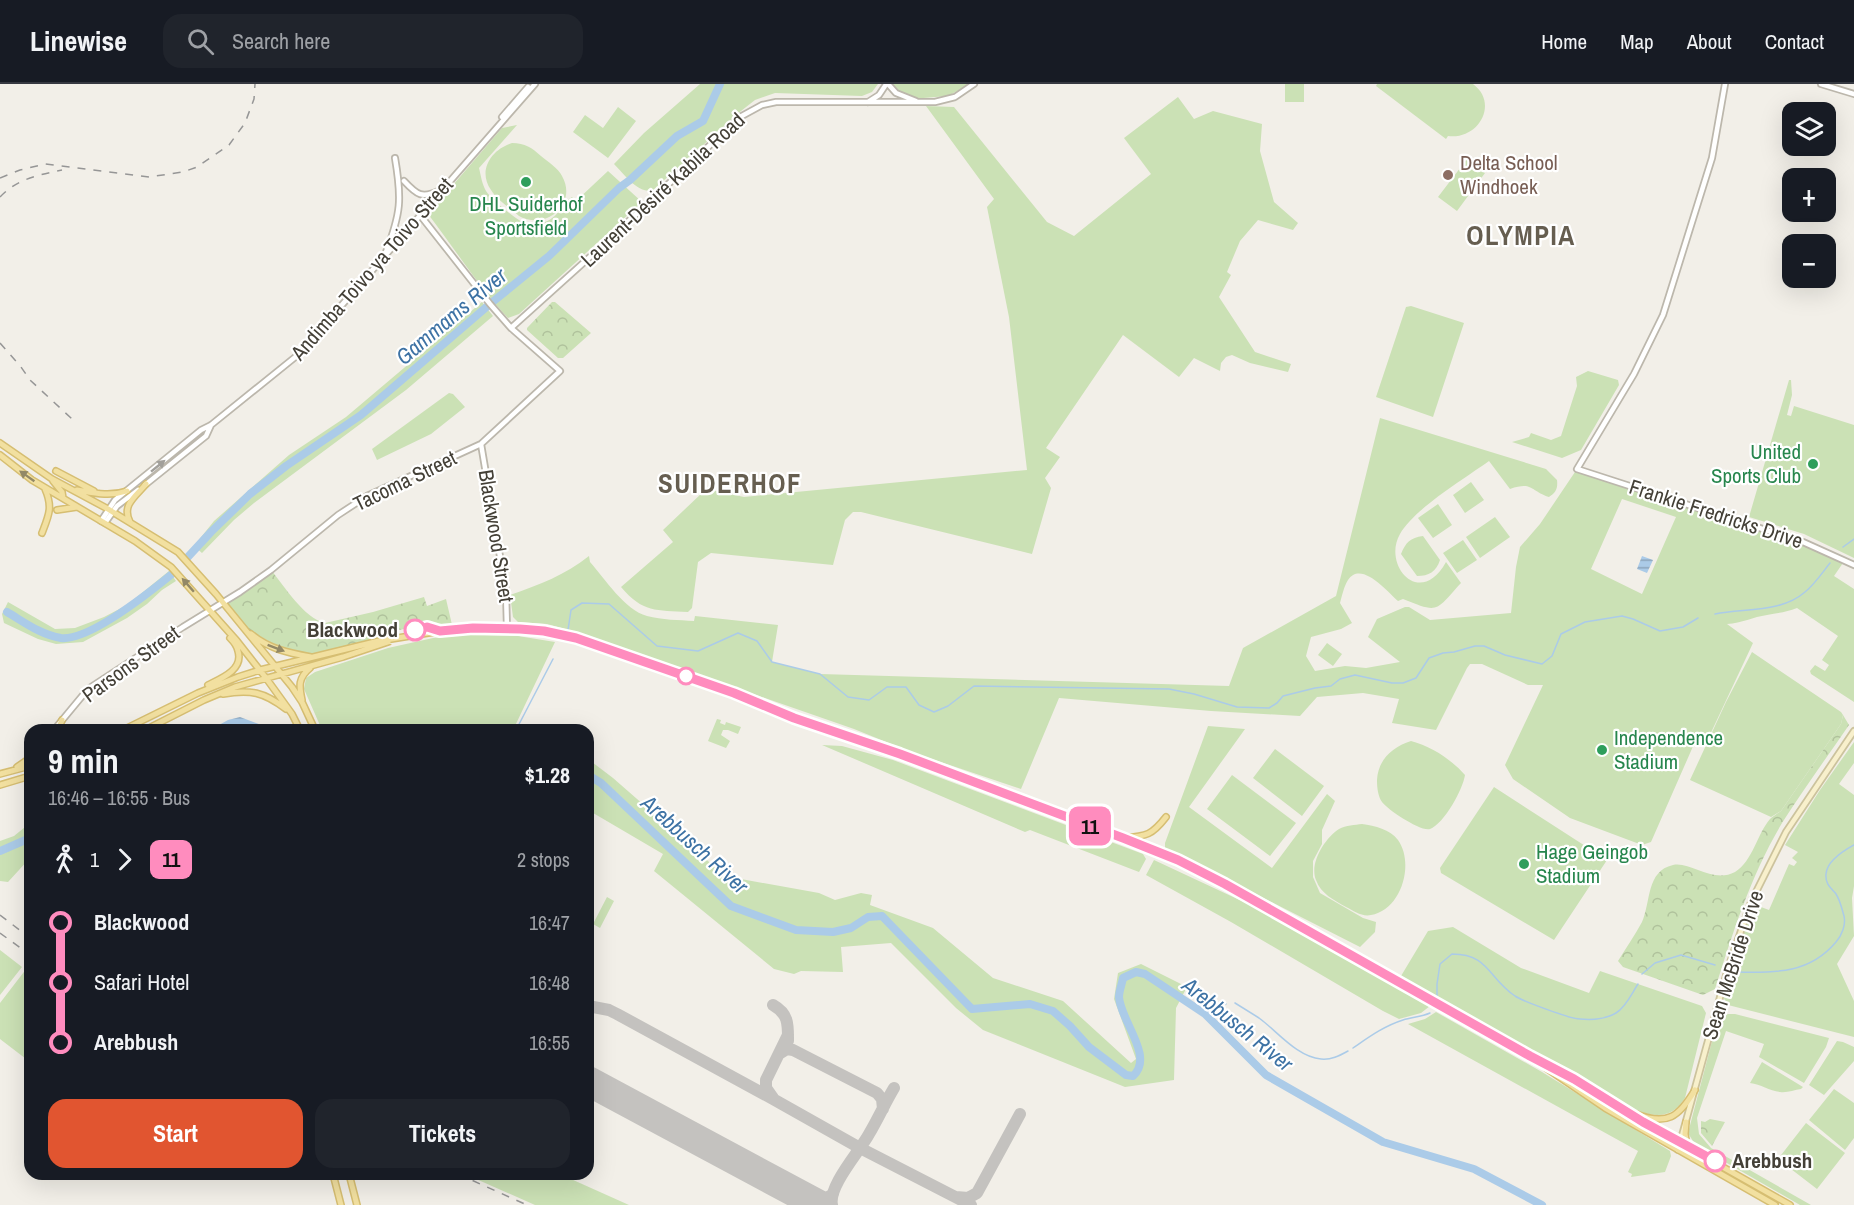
<!DOCTYPE html>
<meta charset="utf-8">
<style>
:root{--surface:#171b24;--page:#20242c;--text:#f1f3f6;--muted:#9ea1a6;--line:#363941;--accent:#e15530}
body{margin:0;font-family:"Archivo Narrow",sans-serif;background:var(--page);color:var(--text);height:100vh;display:flex;flex-direction:column;font-size:22px;white-space:nowrap}
*{box-sizing:border-box;margin:0}
p{font-size:20px;color:var(--muted)}
.icon{flex:none;width:33px;height:33px;fill:none;stroke:currentColor;stroke-width:2;stroke-linecap:round;stroke-linejoin:round}
.map{position:relative;flex:1;overflow:hidden}
.panel{position:absolute;left:24px;top:640px;width:570px;height:456px;display:flex;flex-direction:column;background:var(--surface);border-radius:18px;box-shadow:0 6px 24px #0002}
.panel>*{flex:none}
.badge{padding:0 12px;border-radius:9px;font-size:21px;line-height:39px}
.controls{position:absolute;left:1782px;top:18px;display:grid;gap:12px}
.controls a{display:grid;place-items:center;width:54px;height:54px;border-radius:12px;background:var(--surface);box-shadow:0 6px 24px #0002;font-size:30px}
.map>.badge{position:absolute;translate:-50% -50%;box-shadow:0 0 0 3px #fff}
.legs{display:flex;align-items:center;gap:9px;height:66px;padding:0 24px;font-size:20px}
.legs p{margin-inline-start:auto}
.overview{display:flex;align-items:center;justify-content:space-between;height:102px;padding:0 24px}
h1{font-size:33px;font-weight:800;line-height:45px}
.button{display:flex;gap:12px;margin-top:auto;padding:12px 24px}
.button a{flex:1;height:69px;border-radius:18px;background:var(--accent);color:#fff;font-size:24px;font-weight:800;line-height:69px;text-align:center}
.button a+a{background:var(--page);color:var(--text)}
ul{padding:0 24px;list-style:none}
li{display:flex;align-items:center;gap:21px;height:60px;font-size:22px}
li i{display:grid;place-items:center;width:9px;height:100%;margin:0 8px;background:currentColor}
li i::after{content:'';width:15px;height:15px;margin:-8px;border:4px solid;border-radius:50%;background:var(--surface)}
li p{margin-inline-start:auto}
li:first-child i{background:linear-gradient(#0000 50%,currentColor 0)}
li:last-child i{background:linear-gradient(currentColor 50%,#0000 0)}
header{display:flex;align-items:center;gap:36px;box-sizing:border-box;height:84px;padding:0 30px;background:var(--surface);border-bottom:2px solid var(--line)}
header strong{font-size:28px}
nav{display:flex;gap:33px;margin-inline-start:auto;font-size:21px}
.search{width:420px;height:54px;background:var(--page);display:flex;align-items:center;gap:15px;box-sizing:border-box;padding:0 21px;border-radius:18px;color:var(--muted);font-size:22px}
.map>svg:first-child{display:block}
.green{fill:#cbe1b5;fill-rule:evenodd}
.forest{fill:url(#forest-crowns)}
.water{fill:url(#water-rules)}
.lines{fill:none;stroke-linecap:round;stroke-linejoin:round}
.stream{stroke:#abcbe8;stroke-width:1.5}
.river{stroke:#abcbe8;stroke-width:8}
.taxiway{stroke:#c4c2bf;stroke-width:12}
.runway{stroke:#c4c2bf;stroke-width:30}
.tertiary-casing{stroke:#bcb7ac;stroke-width:8}
.secondary-casing{stroke:#ccc39d;stroke-width:8}
.primary-casing{stroke:#d6be72;stroke-width:8}
.tertiary{stroke:#fff;stroke-width:4.5}
.secondary{stroke:#f8f0cc;stroke-width:4.5}
.primary{stroke:#f2e0a0;stroke-width:5}
.rail{stroke:#969696;stroke-width:1.5;stroke-dasharray:8 8;stroke-linecap:butt}
.oneway{fill:#a2a09b}
.oneway2{fill:#928866}
.line-1-casing{stroke:#fff;stroke-width:14}
.line-1{stroke:#ff8cbe;stroke-width:9}
.education-dot{fill:#8d6e63;stroke:#fff;stroke-width:2}
.leisure-dot{fill:#2e9e5b;stroke:#fff;stroke-width:2}
.stop-1-dot{fill:#fff;stroke:#ff8cbe;stroke-width:3}
.labels{text-anchor:middle;stroke-width:4.5;stroke-linejoin:round;paint-order:stroke}
.education-label{font-size:21px;fill:#785e54;stroke:#fff;text-anchor:start}
.street-label{font-size:21px;fill:#444037;stroke:#fff}
.leisure-label{font-size:21px;fill:#27864d;stroke:#fff;text-anchor:start}
.stop-label{font-size:21px;font-weight:bold;fill:#444037;stroke:#fff;text-anchor:end}
.water-label{font-size:22px;font-style:italic;fill:#3d72a4;stroke:#fff}
.district-label{font-size:27px;font-weight:bold;letter-spacing:1.5px;fill:#665e50;stroke:#fff}
</style>
<header>
<strong>Linewise</strong>
<div class="search"><svg class="icon" aria-label="search" viewBox="0 0 24 24"><circle cx="10" cy="10" r="6"/><path d="M15 15l6 6"/></svg>Search here</div>
<nav><a>Home</a><a>Map</a><a>About</a><a>Contact</a></nav>
</header>
<div class="map">
<svg width="1854" height="1121" viewBox="0 0 1854 1121">
<defs>
<pattern id="forest-crowns" width="20" height="18" patternUnits="userSpaceOnUse" patternTransform="scale(1.5)"><rect width="20" height="18" fill="#cbe1b5"/><path d="M2 6a3 3 0 1 1 6 0M12 15a3 3 0 1 1 6 0" fill="none" stroke="#b0c29c"/></pattern>
<pattern id="water-rules" width="6" height="5" patternUnits="userSpaceOnUse" patternTransform="scale(1.5)"><rect width="6" height="5" fill="#abcbe8"/><path d="M0 2.5h6" fill="none" stroke="#8da6bd"/></pattern>
</defs>
<rect width="100%" height="100%" fill="#f2efe8"/>
<!-- green -->
<path class="green" d="M700,0h178l-6,8 -10,4 -87,-3 -20,7 -14,11 -89,80c-16,1 -28,-17 -38,-27l30,-31z
M888,0h82l-22,12 -37,3 -7,-2z
M1285,0h19v18h-19z
M1377,0h96c26,19 6,56 -25,52l-2,3 -70,-53z
M1178,13l16,22 19,-8 49,13 -2,27 14,51 24,21 -5,7 -35,-10 -18,21 -13,31 4,3 -12,22 36,55 36,12 -3,8 -38,-9 -18,-8 -6,2 -5,6 -1,8 -26,-13 -15,19 -56,-42 -77,113 14,9 -15,21 6,10 -19,66 -171,-42h-8l-8,8 -12,45 -122,-12 -13,9 -6,46 -4,4c-32,-2 -45,1 -67,-25l52,-45 -10,-12 40,-38 8,-2 33,7 283,-27 -18,-153 -22,-110 7,-8 -68,-93 28,1 93,115 27,14 77,-62 -27,-36z
M618,23l18,14 -28,37 -35,-26 12,-17 18,13z
M517,41l-38,43c2,8 3,16 7,23 6,9 26,25 36,31 7,3 16,3 23,0 14,-5 17,-19 27,-25l4,4 32,-30 34,31 -123,112 -11,4c-30,-32 -53,-69 -80,-104l74,-86z
M512,59c13,0 20,5 29,13 7,6 17,12 21,20 16,28 -16,55 -43,40 -9,-8 -22,-16 -28,-26 -14,-20 1,-41 21,-47z
M1467,75l18,14 -28,38 -19,-14z
M482,218l11,14 -87,74 -152,113 -20,17 -32,33 -8,-7 20,-25 75,-66 57,-38z
M1411,222l53,17 -31,94 -57,-20 30,-90z
M1588,287l30,9 1,5 -38,65 -19,8 -50,-16 17,-5 2,-4 20,7 10,-4 16,-50 -1,-9z
M1789,296h2l1,15 -5,20 4,1 3,-10 60,19v133l-50,-24 -55,-17z
M449,309l4,1 12,13 -34,27 -54,26 -5,-11z
M1380,334l166,51 11,11c1,8 -1,13 -8,17 -19,-6 -16,-16 -39,-8l-21,-28c-25,18 -75,48 -89,73 -18,31 20,75 46,28l15,21c-26,28 -21,31 -58,16l-5,2c-11,-10 -37,-41 -50,-21 -4,6 -6,16 -8,23l12,20 -11,6 -30,8 -5,19 9,15 30,-5 21,2 34,-6 -32,-25 9,-18 28,-12h4l21,13 81,-7 5,-46 4,-20 20,-23 37,-55 226,73 42,18 -11,16 20,13v113l-43,-28 -1,-3 5,-6 10,6 4,-6 -7,-5 16,-24 -41,-28c-10,4 -19,5 -30,7 -14,2 -25,8 -40,9l26,19 -45,96 -10,-4 -47,107 -9,3 -72,-27 -57,-39 -8,-14 38,-80h-15l-46,-21h-12l-3,4 -31,62 -44,-7 7,-24 -36,-6 -46,4 -17,19 -89,-5 -152,-13 -38,91 -110,-37 -57,-23 -285,-99 -22,-6 -29,-2 -5,-5 -3,-22c29,-10 55,-20 79,-39l1,6c15,17 35,48 57,54 15,4 32,4 47,5l1,-5 83,9 -6,37 48,12 409,12 14,-38 93,-52zM1622,415l54,18 -34,77 -51,-25z
M1471,398l13,18 -19,13 -12,-18z
M1438,420l14,21 -19,13 -15,-20z
M1495,433l15,20 -30,21 -14,-21z
M1423,452l17,24c-4,12 -11,16 -23,16l-16,-22c5,-12 9,-16 22,-18z
M1463,456l14,20 -20,13 -14,-20z
M169,487l7,10 -14,9 -15,14 -20,14 -44,24 -27,2 -18,-5 -34,-16 -2,-9 6,-12 47,27 20,-1 29,-11 23,-12z
M466,551l52,1 37,6 -41,86 -3,2h-189l-18,-41 2,-11 9,-6 73,-24 45,-10z
M1327,559l15,11 -9,12 -15,-11z
M1752,568l89,60 2,3 -2,9 -60,87 -10,6 -81,-37 36,-78z
M717,635l4,1 -1,3 5,2 1,-3 15,5 -3,7 -10,-4h-5l-2,5 9,6 -4,7 -18,-7z
M1208,642l37,3 -56,78 83,61 55,-74 8,7 -13,29v14l-9,17v16l7,16 43,25 13,4 -1,10 -15,15 -195,-99v-5z
M1411,657c20,5 41,19 54,34 -2,14 -21,49 -35,54 -9,3 -42,-19 -48,-27 -4,-6 -5,-14 -5,-22 1,-20 15,-33 34,-39z
M1854,658v21l-15,21 15,11v91l-2,12 2,38 -17,28 17,37v36l-126,-32 -5,-8 30,-93 16,6 20,-46 5,2 3,-4 -5,-4 6,-6 -13,-7 35,-55z
M822,661l20,1 51,14 250,94 3,5 -7,13 -109,-42 -5,2z
M1275,665l49,37 -22,30 -49,-38z
M588,675l25,19 103,90 25,11 78,14 16,7 26,-7 11,2 -2,10 63,23 60,50 70,23 68,62 5,-4 -22,-60 4,-26 23,-9 46,23 -11,21 -2,72 -49,7 -142,-57 -27,-22 -65,-65 -50,4 2,25 -42,-1 -7,3 -20,-5 -120,-98 9,-17 -75,-44z
M1232,691l64,48 -26,33 -63,-47z
M1494,703l113,73 -53,80 -113,-67 -1,-5z
M30,739v35l-22,24 -8,-1v-40l14,-5z
M1362,740c13,2 28,5 36,16 17,24 3,70 -27,75 -9,2 -17,-4 -25,-8 -12,-7 -25,-13 -30,-27 -7,-17 9,-42 23,-51 7,-4 16,-4 23,-5z
M1154,776l92,43 184,103 -9,7 -22,6 -16,-8 -152,-89 -85,-47z
M607,813l7,4 -14,27 -7,-4z
M1453,843l68,41 68,25 11,-22 102,35 4,7 -21,85c-17,27 -40,16 -65,6l-222,-123 30,-50z
M0,866l22,17 -22,28z
M30,880v98l-30,-23v-36z
M1436,928l106,60 128,79 1,5 -6,16 -34,5 1,-3 -4,-2 10,-21 -230,-127 17,-5z
M1728,930h7l94,24 -3,9 -22,36 -45,-26 5,-13 -38,-13 -29,87 2,16 12,14 100,57h-11l-94,-54 -10,-5 -8,-13 28,-107 4,-8z
M1837,957l6,1 11,5v14l-30,34 -15,-10z
M1762,978l41,25 -2,2c-7,1 -14,4 -21,3 -11,-1 -19,-8 -30,-9z
M1834,1005l20,14v35l-9,12 -36,-30z
M1806,1039l39,30 -28,36 -39,-30z
M467,1091h95l67,30h-94z"/>
<!-- forest -->
<path class="forest" d="M552,218h3l36,31 -28,25h-5l-31,-28v-2z
M271,486c14,17 33,48 54,53l48,-11 51,-15 3,9 19,-7 7,30 -13,2 -10,-7 -31,6 -20,11 -65,17 -33,-10 -38,-21 -20,-25z
M1843,631l6,10c-22,32 -46,65 -67,98 -31,52 -49,109 -67,166l-12,6 -80,-28 -5,-6c8,-13 17,-26 24,-39 9,-20 4,-51 31,-57 17,-4 40,19 62,7 18,-11 22,-38 35,-53 3,-3 8,-6 11,-8l60,-87z
M1710,1035l15,3 -13,24 -11,-13v-12l4,1z"/>
<!-- water -->
<path class="water" d="M1642,472l11,4 -6,13 -10,-4z
M240,633l35,13h1h-66l18,-10z"/>
<g class="lines">
<!-- stream -->
<path class="stream" d="M1843,463l11,-8
M1715,530c30,-6 66,-1 90,-22 10,-8 17,-19 25,-29
M568,546l3,-20 11,-7 27,1 48,42 41,5 40,-18 19,8 15,21 48,12 28,23 21,3 18,-13h19l13,18 15,7 14,-6 26,-20 195,3 25,5 43,13 32,1 8,-5 6,-7 32,-8 16,-2 9,-7 15,-4 37,8h11l13,-5 13,-20 14,-5 11,-1 21,-6h9l21,9 37,9 10,-8 9,-22 24,-12 37,-6 11,3 27,12 23,-4 15,-9
M516,646l37,-71
M1738,888c39,1 72,1 98,-30 6,-7 10,-17 8,-26 -2,-7 -4,-16 -8,-22 -5,-6 -11,-10 -10,-20 1,-13 17,-23 28,-29
M1642,890l13,-11 26,-8 34,10
M1437,917v-17l3,-20 12,-10c37,0 36,24 63,42 8,5 55,23 65,23 11,1 26,0 36,-6 10,-6 16,-20 22,-29
M1235,919c8,5 16,10 24,15 18,13 38,39 62,41 10,1 18,-3 27,-8
M1205,930l13,-9 8,-1
M1353,964c16,-11 31,-22 50,-28 9,-3 18,-3 27,-7"/>
<!-- river -->
<path class="river" d="M186,475l25,-27 39,-38 36,-28 75,-51 129,-111 59,-48 70,-68 11,-8 47,-44 26,-15 17,-37
M7,528c17,10 34,23 54,26 28,3 89,-46 111,-64
M588,691l13,8 130,123 65,24 37,2 18,-4 17,-11 14,-1 90,93 58,-5 23,7 17,15 19,21 37,28 7,1c22,-19 -13,-56 -14,-79 0,-6 3,-13 4,-19l13,-6 9,2 60,40 61,61 117,67 91,27 68,36
M0,767l30,-13"/>
<!-- taxiway -->
<path class="taxiway" d="M773,921c16,9 15,20 15,36
M588,922l21,4 8,4 156,85 87,49 111,57
M779,970l8,-5 6,1 84,43 5,6 1,10
M773,1014l-7,-10v-8l22,-45
M956,1113l12,1 9,-5 43,-79
M811,1116l11,1 11,-7
M832,1121c-4,-19 28,-54 37,-71 9,-15 16,-31 25,-46"/>
<!-- runway -->
<path class="runway" d="M588,997l231,124"/>
<defs>
<path id="tertiary" d="M888,0l8,9 20,8
M1725,0l-13,74 -49,157 -29,59 -57,95 226,73 51,23
M1821,0l33,10
M868,18l11,-7 6,-9
M502,33l26,-30
M404,97c13,14 18,18 36,9
M386,168c15,-39 16,-53 9,-94
M511,244l90,-81 139,-130 22,-12 14,-3h159l20,-5 19,-13
M481,360l25,148 1,37
M145,401l61,-49 5,-11
M101,437l14,-21 86,-70 10,-5 88,-71 236,-270
M105,439l12,-17 21,-16
M54,646l34,-41 95,-62 57,-35 31,-22 67,-55 29,-19 114,-52 79,-73 -49,-43 -21,-24 -70,-89"/>
<path id="secondary" d="M1678,1066l50,-182 23,-66 35,-70 68,-101"/>
<path id="primary" d="M0,359l52,36 56,30 70,43 38,42 76,93 10,15 13,28
M0,371l32,25 103,61 36,26 66,74 29,37 26,36 8,16
M56,387l38,20
M53,397l9,11 1,6
M77,406c17,3 32,7 50,1
M57,426l20,-3
M130,438c-9,-17 6,-26 16,-38
M42,449c7,-18 11,-26 3,-44
M251,550c18,15 38,19 60,23
M208,601c12,-6 36,-15 30,-34 -1,-5 -5,-10 -8,-13
M223,610c27,-5 41,-2 63,15
M302,616c-3,-14 -4,-22 8,-32
M58,646l4,-10
M123,646l75,-37 40,-16 22,-7 119,-29 74,-12 38,-1 53,3 32,7 35,11 123,44 60,25 106,36 223,84 55,22 47,24 305,172 44,23 69,43 147,83
M145,646l59,-30 31,-13 108,-30 45,-15
M17,683l13,-9
M0,690l30,-8
M0,701l30,-9
M1124,754c23,-2 28,-3 42,-21
M1546,984l59,40 170,97
M1636,1030c31,12 43,3 59,-24
M1686,1038l-1,12 2,12
M333,1090l8,31
M349,1090l8,31"/>
</defs>
<!-- tertiary casing -->
<use href="#tertiary" class="tertiary-casing"/>
<!-- secondary casing -->
<use href="#secondary" class="secondary-casing"/>
<!-- primary casing -->
<use href="#primary" class="primary-casing"/>
<!-- tertiary -->
<use href="#tertiary" class="tertiary"/>
<!-- secondary -->
<use href="#secondary" class="secondary"/>
<!-- primary -->
<use href="#primary" class="primary"/>
<!-- rail -->
<path class="rail" d="M0,94l20,-8 25,-6 104,13 34,-5 14,-5 32,-22 16,-22 9,-24 1,-15
M0,113c17,-18 38,-22 62,-27
M0,259l21,24 9,13 42,39
M0,831l30,23
M0,849l30,22
M458,1090l69,31"/>
</g>
<!-- one-way arrows -->
<defs><path id="oneway-solid" d="M-6-.8H1V-3.2L6.5 0L1 3.2V.8H-6Z" transform="scale(1.5)"/></defs>
<use class="oneway" href="#oneway-solid" transform="translate(158 382) rotate(-39)"/>
<g class="oneway2">
<use href="#oneway-solid" transform="translate(27 392) rotate(-145)"/>
<use href="#oneway-solid" transform="translate(188 501) rotate(-131)"/>
<use href="#oneway-solid" transform="translate(276 564) rotate(21)"/>
</g>
<g class="lines">
<defs>
<path id="line-1" d="M415,546l12,-3 13,4 33,-3 47,1 24,2 32,7 158,55 60,25 106,36 223,84 55,22 47,24 305,172 44,23 69,43 72,39"/>
</defs>
<!-- line-1 casing -->
<use href="#line-1" class="line-1-casing"/>
<!-- line-1 -->
<use href="#line-1" class="line-1"/>
</g>
<!-- markers -->
<circle class="education-dot" cx="1448" cy="91" r="6"/>
<g class="leisure-dot">
<circle cx="526" cy="98" r="6"/>
<circle cx="1813" cy="380" r="6"/>
<circle cx="1602" cy="666" r="6"/>
<circle cx="1524" cy="780" r="6"/>
</g>
<g class="stop-1-dot">
<circle cx="415" cy="546" r="10"/>
<circle cx="686" cy="592" r="8"/>
<circle cx="1715" cy="1077" r="10"/>
</g>
<g class="labels">
<!-- education labels -->
<g class="education-label">
<text x="1460" y="86">Delta School<tspan x="1460" dy="24">Windhoek</tspan></text>
</g>
<!-- street labels -->
<g class="street-label">
<text transform="translate(663 106) rotate(-43)" y="7">Laurent-Désiré Kabila Road</text>
<text transform="translate(372 185) rotate(-49)" y="7">Andimba Toivo ya Toivo Street</text>
<text transform="translate(405 397) rotate(-26)" y="7">Tacoma Street</text>
<text transform="translate(1716 430) rotate(18)" y="7">Frankie Fredricks Drive</text>
<text transform="translate(496 452) rotate(81)" y="7">Blackwood Street</text>
<text transform="translate(131 580) rotate(-36)" y="7">Parsons Street</text>
<text transform="translate(1733 881) rotate(-72)" y="7">Sean McBride Drive</text>
</g>
<!-- leisure labels -->
<g class="leisure-label">
<text x="526" y="127" text-anchor="middle">DHL Suiderhof<tspan x="526" dy="24">Sportsfield</tspan></text>
<text x="1801" y="375" text-anchor="end">United<tspan x="1801" dy="24">Sports Club</tspan></text>
<text x="1614" y="661">Independence<tspan x="1614" dy="24">Stadium</tspan></text>
<text x="1536" y="775">Hage Geingob<tspan x="1536" dy="24">Stadium</tspan></text>
</g>
<!-- stop labels -->
<g class="stop-label">
<text x="398" y="553">Blackwood</text>
<text x="1732" y="1084" text-anchor="start">Arebbush</text>
</g>
<!-- water labels -->
<g class="water-label">
<text transform="translate(451 232) rotate(-40)" y="8">Gammams River</text>
<text transform="translate(695 760) rotate(42)" y="8">Arebbusch River</text>
<text transform="translate(1238 940) rotate(39)" y="8">Arebbusch River</text>
</g>
<!-- district labels -->
<g class="district-label">
<text x="1521" y="161">OLYMPIA</text>
<text x="730" y="409">SUIDERHOF</text>
</g>
</g>
</svg>
<div class="controls">
<a><svg class="icon" aria-label="layers" viewBox="0 0 24 24"><path d="M12 4l9 5-9 5-9-5zM3 14l9 5 9-5"/></svg></a>
<a>+</a>
<a>−</a>
</div>
<b class="badge" style="left:1090px;top:742px;background:#ff8cbe;color:#111">11</b>
<section class="panel">
<div class="overview"><div><h1>9 min</h1><p>16:46 – 16:55 · Bus</p></div><b>$1.28</b></div>
<div class="legs"><svg class="icon" aria-label="walk" viewBox="0 0 24 24"><circle cx="13" cy="4" r="2"/><path d="M13 8l-2 6 4 7M11 14l-3 7M7 12l3-4h3l4 4"/></svg>1<svg class="icon" aria-label="forward" viewBox="0 0 24 24"><path d="M9 5l7 7-7 7"/></svg><b class="badge" style="background:#ff8cbe;color:#111">11</b><p>2 stops</p></div>
<ul>
<li><i style="color:#ff8cbe"></i><b>Blackwood</b><p>16:47</p></li>
<li><i style="color:#ff8cbe"></i><span>Safari Hotel</span><p>16:48</p></li>
<li><i style="color:#ff8cbe"></i><b>Arebbush</b><p>16:55</p></li>
</ul>
<div class="button"><a>Start</a><a>Tickets</a></div>
</section>
</div>
